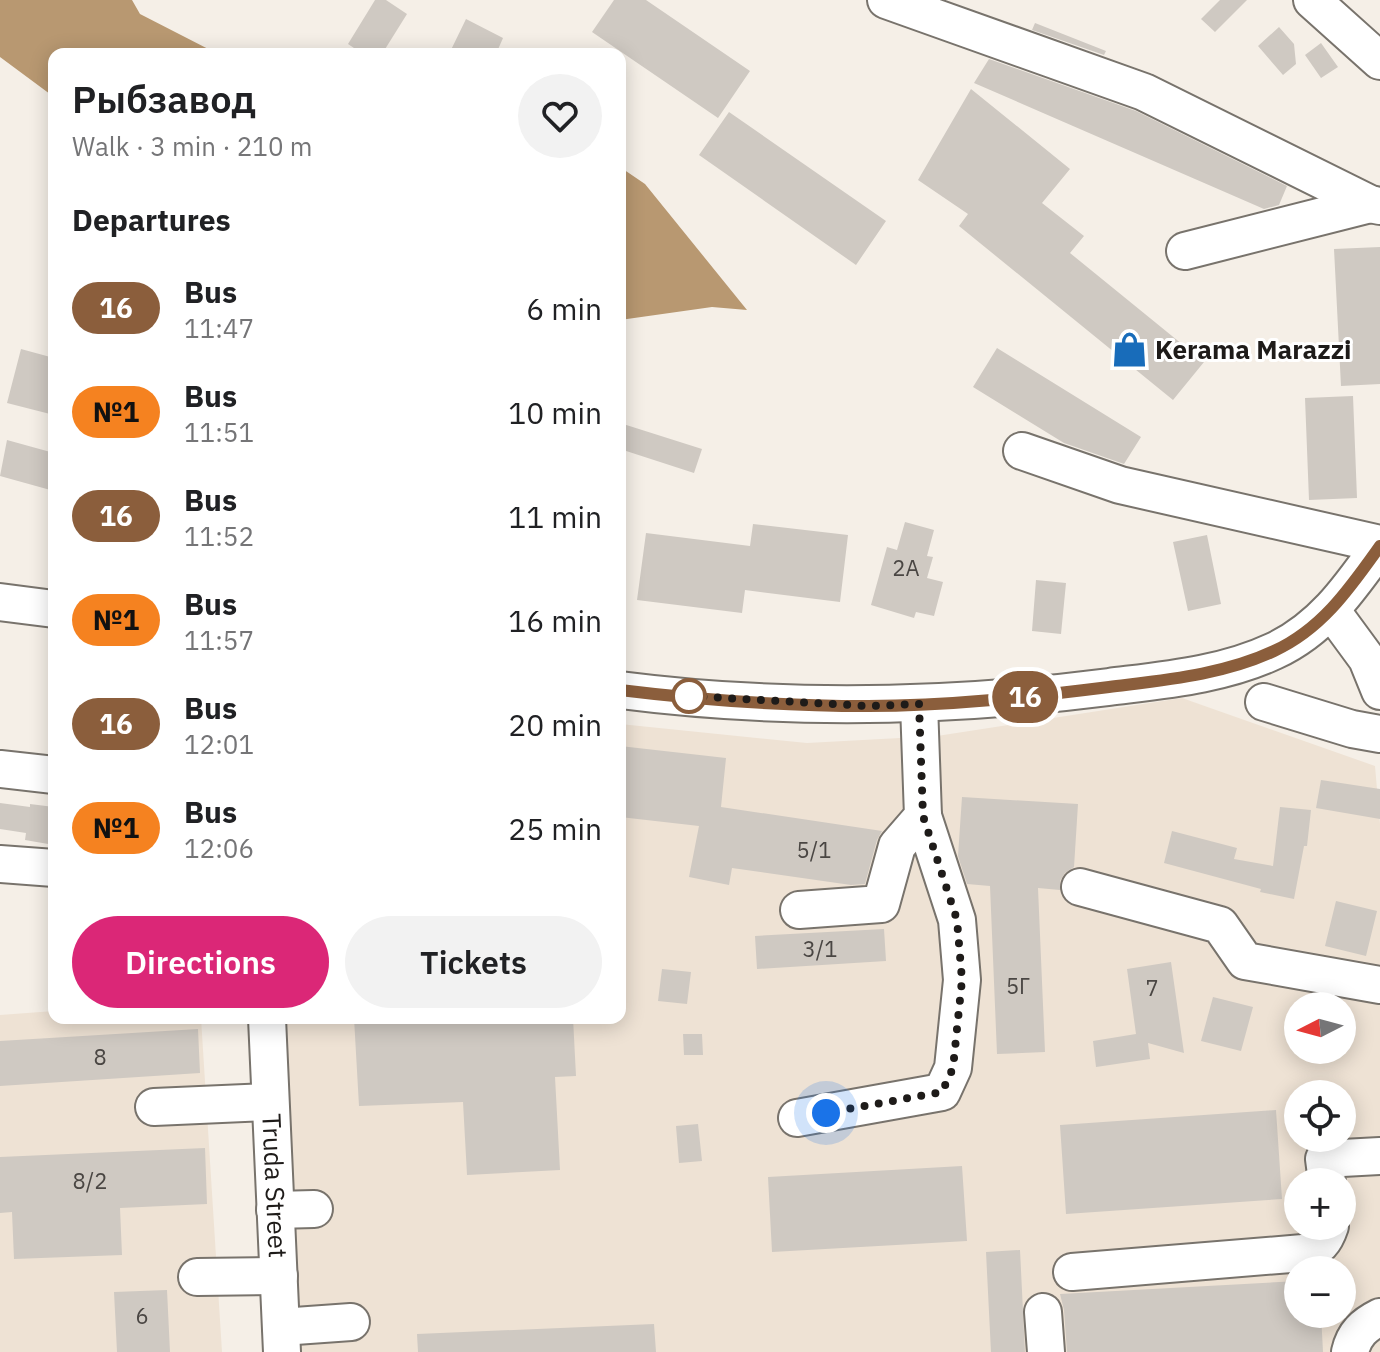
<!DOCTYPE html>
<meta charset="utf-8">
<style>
:root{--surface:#fff;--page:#f2f2f2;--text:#202124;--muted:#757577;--accent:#db2777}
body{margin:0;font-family:"IBM Plex Sans",sans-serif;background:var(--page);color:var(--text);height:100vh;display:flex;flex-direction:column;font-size:30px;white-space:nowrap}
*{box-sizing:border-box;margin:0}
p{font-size:26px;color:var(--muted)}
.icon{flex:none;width:44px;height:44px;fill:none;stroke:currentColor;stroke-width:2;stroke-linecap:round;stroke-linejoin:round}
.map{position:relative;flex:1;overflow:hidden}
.details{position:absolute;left:48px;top:48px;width:578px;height:976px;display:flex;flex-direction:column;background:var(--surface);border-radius:16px;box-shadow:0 4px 20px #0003}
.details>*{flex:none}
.badge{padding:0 16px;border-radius:26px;font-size:28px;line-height:52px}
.needle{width:52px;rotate:264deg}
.fabs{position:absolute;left:1284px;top:992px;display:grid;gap:16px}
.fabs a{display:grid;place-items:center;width:72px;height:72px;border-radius:50%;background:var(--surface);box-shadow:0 4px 20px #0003;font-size:40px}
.you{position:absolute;width:40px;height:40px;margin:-20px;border:6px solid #fff;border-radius:50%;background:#1a73e8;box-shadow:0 0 0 12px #1a73e833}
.map>.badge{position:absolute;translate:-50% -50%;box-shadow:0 0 0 4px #fff}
h2{padding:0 24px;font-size:30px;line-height:72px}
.round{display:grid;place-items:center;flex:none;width:84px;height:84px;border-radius:42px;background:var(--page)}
.head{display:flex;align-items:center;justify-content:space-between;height:136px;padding:0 24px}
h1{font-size:38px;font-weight:600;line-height:60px}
.primary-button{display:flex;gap:16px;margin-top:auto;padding:16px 24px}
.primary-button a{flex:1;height:92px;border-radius:48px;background:var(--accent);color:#fff;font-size:32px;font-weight:600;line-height:92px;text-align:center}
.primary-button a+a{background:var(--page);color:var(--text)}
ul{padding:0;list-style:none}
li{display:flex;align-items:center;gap:24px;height:104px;padding:0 24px}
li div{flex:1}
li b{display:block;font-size:30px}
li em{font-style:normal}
li .badge{min-width:88px;font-weight:700;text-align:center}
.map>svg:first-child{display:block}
.built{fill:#eee2d4;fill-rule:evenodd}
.water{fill:#b89871}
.building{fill:#cfc9c2}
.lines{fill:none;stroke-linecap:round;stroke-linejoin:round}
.minor-casing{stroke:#78736c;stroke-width:40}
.minor{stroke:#fff;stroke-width:36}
.line-casing{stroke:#fff;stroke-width:18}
.line{stroke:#8b5e3c;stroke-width:12}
.walk{stroke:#1e1b19;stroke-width:8;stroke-dasharray:0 14.4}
.stop-dot{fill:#fff;stroke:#8b5e3c;stroke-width:4}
.labels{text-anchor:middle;stroke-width:6;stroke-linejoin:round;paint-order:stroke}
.number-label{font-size:22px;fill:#4a4643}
.poi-label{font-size:26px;font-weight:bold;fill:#1e1b19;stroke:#fff;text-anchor:start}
.street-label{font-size:26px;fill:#1e1b19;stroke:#fff}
</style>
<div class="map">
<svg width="1380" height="1352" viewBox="0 0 1380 1352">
<rect width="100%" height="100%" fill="#f5efe7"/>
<!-- built -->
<path class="built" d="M1182,698l193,68 5,58v528h-1084l-9,-334h333v-294l187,19 130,-7zM1298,1006h44v44h-44zM1298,1094h44v44h-44zM1298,1182h44v44h-44zM1298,1270h44v44h-44z
M54,1011v7h147l21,334h-222v-337z"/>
<!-- water -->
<path class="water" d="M0,0h132l8,14 78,40h-164v43l-54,-40z
M620,167l25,17 102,126 -35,-3 -92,13z"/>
<!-- building -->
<path class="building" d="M375,0h11l21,14 -25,40h-19l-15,-10z
M614,0h32l104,71 -32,47 -126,-86z
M1220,0h27l-32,32 -14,-13z
M466,19l37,19 -7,16h-47z
M1035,23l71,28 -2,4 -72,-25z
M1279,27l15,17 2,20 -13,11 -25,-29z
M1321,43l17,24 -17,11 -16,-23z
M989,59l147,52 151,75 -8,19 -15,4 -290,-126z
M971,89l99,80 -28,34 42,33 -14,17 134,109 -31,38 -214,-174 9,-12 -50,-34z
M729,112l157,109 -30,44 -157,-110z
M1380,247v137l-39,2 -7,-137z
M997,348l144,89 -17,27 -60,-21 -91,-56z
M21,349l33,9v57l-47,-12z
M1353,396l4,102 -48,2 -4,-102z
M620,423l82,26 -8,24 -74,-24z
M7,440l47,13v38l-54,-15z
M905,522l29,8 -7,26 6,1 -6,21 16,4 -9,34 -18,-4 -2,6 -43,-13 16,-58 10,3z
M753,524l95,11 -8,67 -95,-12 -3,23 -105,-13 9,-67 104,13z
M1207,535l14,69 -33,7 -15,-69z
M1036,580l30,3 -5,51 -29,-3z
M620,746l106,12 -5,49 161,24 -5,9 -12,44 -14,1 -119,-17 -3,17 -40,-8 10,-51 -79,-9z
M1321,780l59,9v30l-64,-11z
M962,797l116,7 -4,63 -9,6 -5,8v9l-22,-2 7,164 -48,2 -7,-168 -23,-2 -9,-28z
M0,803l30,4v-3l24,3v38l-29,-5 1,-7 -26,-4z
M1280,807l31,3 -4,36h-3l-10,53 -34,-7 1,-3 -97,-26 8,-32 65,17 -3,11 39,7z
M1336,901l41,10 -11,45 -41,-10z
M884,929l2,32 -129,8 -2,-33z
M1171,962l13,91 -36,-10 2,16 -54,8 -3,-26 43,-7 -9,-65z
M662,969l29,3 -4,32 -29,-3z
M1213,997l40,10 -12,44 -40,-10z
M354,1018h219l3,58 -21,1 5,93 -93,5 -4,-73 -104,4z
M198,1029l2,44 -200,13v-45z
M683,1034h19l1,21h-19z
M1276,1110l6,89 -216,15 -6,-89z
M698,1124l4,37 -23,2 -3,-37z
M205,1148l2,56 -87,4 2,47 -108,4 -2,-47 -12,1v-56z
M962,1166l5,75 -195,11 -4,-75z
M1020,1250l5,102h-34l-5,-100z
M1298,1281v33h23l2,38h-256l-3,-42 -4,-16z
M167,1290l3,62h-53l-3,-60z
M654,1324l2,28h-238l-1,-18z"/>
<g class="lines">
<defs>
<g id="minor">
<path d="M886,0l258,92 226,112 10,2"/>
<path d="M1312,0l68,61"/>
<path d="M1185,251l185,-47"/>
<path d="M1022,451l98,34 260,59"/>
<path d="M0,602l54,7"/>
<path d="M1331,610l36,49 13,32"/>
<path d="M620,690c164,21 325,18 489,-3 55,-7 114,-12 165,-36 48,-22 76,-63 106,-105"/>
<path d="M1264,702l88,27 28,5"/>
<path d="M0,769l54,6"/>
<path d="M0,864l54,4"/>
<path d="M1080,887l140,38 25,36 135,24"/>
<path d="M799,910l82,-6 16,-58 26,-30 -4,-112"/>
<path id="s1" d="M267,1018l15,334"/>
<path d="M154,1107l116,-5"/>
<path d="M797,1118l145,-26 11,-24 9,-88 -5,-60 -34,-104"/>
<path d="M1327,1182l-3,-23 56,-3"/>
<path d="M275,1210l39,-1"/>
<path d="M1072,1272l231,-19c16,-4 22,-12 27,-27"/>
<path d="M197,1277l82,-1"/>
<path d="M1043,1312l3,40"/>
<path d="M281,1327l70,-5"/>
<path d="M1350,1352c4,-18 14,-27 30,-35"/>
</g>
</defs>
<!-- minor casing -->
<use href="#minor" class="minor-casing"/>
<!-- minor -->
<use href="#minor" class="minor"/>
</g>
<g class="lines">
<defs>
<path id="line" d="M620,690c81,10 166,16 248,16 80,0 161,-9 241,-19 55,-7 114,-12 165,-36 48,-22 76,-63 106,-105"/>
</defs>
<!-- line casing -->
<use href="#line" class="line-casing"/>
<!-- line -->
<use href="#line" class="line"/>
<!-- walk -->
<path class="walk" d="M689,696l179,10 51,-2 4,112 34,104 5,60 -9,88 -11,24 -116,21"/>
</g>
<!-- icons -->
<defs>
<symbol id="shop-bare" viewBox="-9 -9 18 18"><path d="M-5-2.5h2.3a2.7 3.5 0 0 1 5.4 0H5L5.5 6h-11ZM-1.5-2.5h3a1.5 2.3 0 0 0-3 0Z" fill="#186cba" stroke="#fff" stroke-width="2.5" paint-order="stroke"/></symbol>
</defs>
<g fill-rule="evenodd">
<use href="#shop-bare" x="1104" y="324" width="51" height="51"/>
</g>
<!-- markers -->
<circle class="stop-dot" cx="689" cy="696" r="16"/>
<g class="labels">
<!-- number labels -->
<g class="number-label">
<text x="906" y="576">2А</text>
<text x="814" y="858">5/1</text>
<text x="820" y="957">3/1</text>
<text x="1018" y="994">5Г</text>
<text x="1152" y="996">7</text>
<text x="100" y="1065">8</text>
<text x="90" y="1189">8/2</text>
<text x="142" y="1324">6</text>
</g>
<!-- poi labels -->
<g class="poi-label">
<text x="1155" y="359">Kerama Marazzi</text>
</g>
<!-- street labels -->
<g class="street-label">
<text dy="9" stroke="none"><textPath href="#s1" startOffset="168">Truda Street</textPath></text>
</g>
</g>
</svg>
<div class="fabs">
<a><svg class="needle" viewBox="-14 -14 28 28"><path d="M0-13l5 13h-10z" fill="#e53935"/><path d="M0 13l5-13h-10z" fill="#757577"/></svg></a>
<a><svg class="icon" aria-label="locate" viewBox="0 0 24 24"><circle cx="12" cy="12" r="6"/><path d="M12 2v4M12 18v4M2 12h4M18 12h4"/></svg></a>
<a>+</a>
<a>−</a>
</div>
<div class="you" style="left:826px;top:1113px"></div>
<b class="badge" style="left:1025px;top:697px;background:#8b5e3c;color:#fff">16</b>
<section class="details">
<div class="head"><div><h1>Рыбзавод</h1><p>Walk · 3 min · 210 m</p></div><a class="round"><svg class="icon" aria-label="heart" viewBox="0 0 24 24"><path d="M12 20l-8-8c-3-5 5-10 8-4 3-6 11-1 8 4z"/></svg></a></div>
<h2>Departures</h2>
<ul>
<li><span class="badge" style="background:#8b5e3c;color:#fff">16</span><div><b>Bus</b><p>11:47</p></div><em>6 min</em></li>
<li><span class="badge" style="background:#f58220;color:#111">№1</span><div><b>Bus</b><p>11:51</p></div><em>10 min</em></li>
<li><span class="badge" style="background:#8b5e3c;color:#fff">16</span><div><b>Bus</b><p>11:52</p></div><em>11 min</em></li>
<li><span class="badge" style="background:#f58220;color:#111">№1</span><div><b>Bus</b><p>11:57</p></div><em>16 min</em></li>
<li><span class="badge" style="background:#8b5e3c;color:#fff">16</span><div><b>Bus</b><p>12:01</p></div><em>20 min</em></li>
<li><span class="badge" style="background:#f58220;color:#111">№1</span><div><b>Bus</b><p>12:06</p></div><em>25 min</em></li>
</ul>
<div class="primary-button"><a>Directions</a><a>Tickets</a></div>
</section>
</div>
